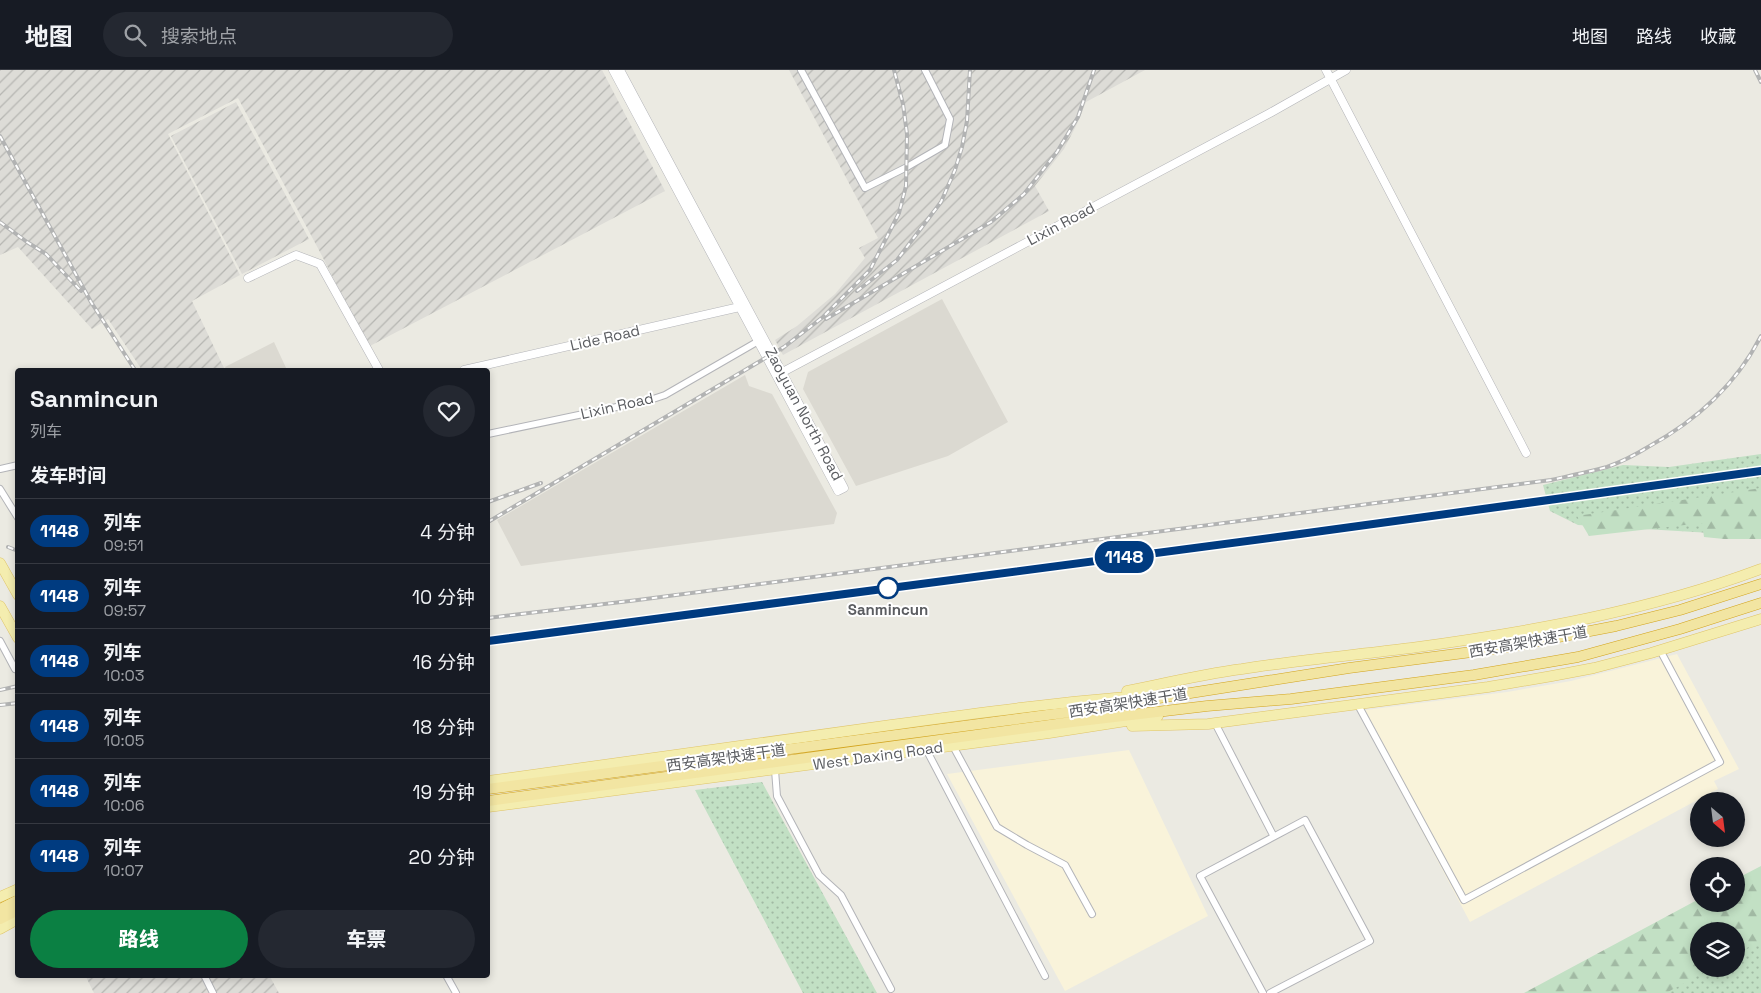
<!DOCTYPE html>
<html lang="zh">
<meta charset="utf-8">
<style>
:root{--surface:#171b24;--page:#242831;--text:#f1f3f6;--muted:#9ea1a6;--line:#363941;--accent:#0b8043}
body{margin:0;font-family:"Space Grotesk","Noto Sans SC",sans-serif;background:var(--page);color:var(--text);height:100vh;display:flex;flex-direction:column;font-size:19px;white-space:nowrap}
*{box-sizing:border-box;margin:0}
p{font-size:16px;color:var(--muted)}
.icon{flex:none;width:28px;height:28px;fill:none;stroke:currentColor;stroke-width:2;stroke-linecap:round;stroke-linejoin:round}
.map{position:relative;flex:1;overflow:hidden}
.drawer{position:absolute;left:15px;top:298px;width:475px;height:610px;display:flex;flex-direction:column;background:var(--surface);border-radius:5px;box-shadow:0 2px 8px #0003}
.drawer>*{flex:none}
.badge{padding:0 10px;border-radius:16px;font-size:18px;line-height:32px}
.needle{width:32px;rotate:152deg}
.controls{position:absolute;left:1690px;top:722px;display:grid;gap:10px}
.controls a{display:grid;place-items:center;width:55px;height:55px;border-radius:50%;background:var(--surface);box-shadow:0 2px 8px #0003;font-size:25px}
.map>.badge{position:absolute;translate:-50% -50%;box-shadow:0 0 0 2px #fff}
h2{padding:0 15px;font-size:19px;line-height:45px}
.round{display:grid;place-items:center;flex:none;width:52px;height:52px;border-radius:26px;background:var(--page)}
.head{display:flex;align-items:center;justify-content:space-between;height:85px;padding:0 15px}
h1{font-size:24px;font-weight:800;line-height:38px}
.cta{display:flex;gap:10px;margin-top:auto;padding:10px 15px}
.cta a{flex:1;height:58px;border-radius:30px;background:var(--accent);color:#fff;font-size:20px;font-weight:800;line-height:58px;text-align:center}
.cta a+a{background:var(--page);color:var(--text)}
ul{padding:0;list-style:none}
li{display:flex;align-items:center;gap:15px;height:65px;padding:0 15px;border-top:1px solid var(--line)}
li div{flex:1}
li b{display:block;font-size:19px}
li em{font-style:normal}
li .badge{min-width:55px;font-weight:700;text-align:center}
header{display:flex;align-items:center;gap:30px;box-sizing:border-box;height:70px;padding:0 25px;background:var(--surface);border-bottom:1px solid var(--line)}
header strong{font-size:24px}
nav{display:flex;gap:28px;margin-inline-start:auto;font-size:18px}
.search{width:350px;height:45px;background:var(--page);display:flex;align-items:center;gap:12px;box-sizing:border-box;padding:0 18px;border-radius:28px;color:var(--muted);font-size:19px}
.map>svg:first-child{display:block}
.commercial{fill:#f9f3da}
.industrial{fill:url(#industrial-furrows)}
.education{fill:#dbd9d1}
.green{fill:url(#green-dots)}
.forest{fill:url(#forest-firs)}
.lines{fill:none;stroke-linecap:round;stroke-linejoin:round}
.minor-casing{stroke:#b3b4b8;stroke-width:8}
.tertiary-casing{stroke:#b3b4b8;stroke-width:9}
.primary-casing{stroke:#dfc468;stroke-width:11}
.trunk-casing{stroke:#d2a31c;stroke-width:11}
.minor{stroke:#fff;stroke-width:6}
.tertiary{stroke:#fff;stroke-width:8}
.primary{stroke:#f4edaf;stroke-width:10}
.trunk{stroke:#f2e5a2;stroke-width:10}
.rail-casing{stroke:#b2b3b3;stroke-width:4}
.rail{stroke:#fff;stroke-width:2;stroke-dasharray:5.5;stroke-linecap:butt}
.line-casing{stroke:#fff;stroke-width:11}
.line{stroke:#003b80;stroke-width:8}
.stop-dot{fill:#fff;stroke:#003b80;stroke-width:2.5}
.labels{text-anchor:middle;stroke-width:4;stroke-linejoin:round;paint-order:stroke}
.street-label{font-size:15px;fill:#5b5d61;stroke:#fff}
.stop-label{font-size:15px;font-weight:bold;fill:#5b5d61;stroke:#fff}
</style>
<header>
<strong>地图</strong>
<div class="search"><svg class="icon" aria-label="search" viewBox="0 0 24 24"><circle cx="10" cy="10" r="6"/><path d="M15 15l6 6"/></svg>搜索地点</div>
<nav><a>地图</a><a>路线</a><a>收藏</a></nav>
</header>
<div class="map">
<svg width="1761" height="923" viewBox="0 0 1761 923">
<defs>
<pattern id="industrial-furrows" width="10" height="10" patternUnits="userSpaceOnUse" patternTransform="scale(1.25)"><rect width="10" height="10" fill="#dddcd7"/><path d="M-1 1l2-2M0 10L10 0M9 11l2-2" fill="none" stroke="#b6b6b2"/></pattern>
<pattern id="green-dots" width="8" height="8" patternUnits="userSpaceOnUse" patternTransform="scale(1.25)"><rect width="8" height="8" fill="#c2e0c4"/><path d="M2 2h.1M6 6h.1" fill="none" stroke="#a1b9a3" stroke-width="1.8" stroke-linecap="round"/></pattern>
<pattern id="forest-firs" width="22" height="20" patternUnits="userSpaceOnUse" patternTransform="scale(1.25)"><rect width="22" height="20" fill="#c2e0c4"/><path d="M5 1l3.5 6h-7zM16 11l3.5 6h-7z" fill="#a1b9a3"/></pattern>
</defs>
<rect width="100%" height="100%" fill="#ebeae2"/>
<!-- commercial -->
<path class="commercial" d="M1677,584l62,115 -25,12 4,8 -248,133 -112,-211 149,-19 64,-11z
M1129,680l79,166 -143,75 -118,-217z"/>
<!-- industrial -->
<path class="industrial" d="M0,0h602l63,121 -297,156 -47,-93 -83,-156 -70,36 72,141 -48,26 33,69h-83l-34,-51 -16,10 -74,-82 -18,8z
M789,0h356l-59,32 -9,22 -13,25 -29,37 14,25 -266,144 -8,-15 22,-14 38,-32 30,-36 -6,-10 19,-10z
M236,32l73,137 -67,35 -71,-138z
M85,905h184l10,18h-185z"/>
<!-- education -->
<path class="education" d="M942,229l66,123 -60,34 -92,30 -53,-97 5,-17z
M274,272l13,28h-60l-2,-3z
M745,305l4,11 23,8 65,119 -3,11 -313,42 -24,-46z"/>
<!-- green -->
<path class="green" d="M1761,384v82l-183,-11 -28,-14 -7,-26 80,-20 46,2z
M762,712l115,211h-74l-108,-203z
M1761,836v87h-158l96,-24h37v-38z"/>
<!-- forest -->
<path class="forest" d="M1761,418v51h-37l-20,-2 -2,-14 -113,13 -12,-20z
M1761,796v74l-25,14v-23h-37v38h11l-44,24h-142l175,-94v5h37v-25z"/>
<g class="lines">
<defs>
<path id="minor" d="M801,0l64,118 42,-21 38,-22 5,-26 -25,-49
M488,364l162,-34 15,-5 97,-56
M0,399l18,-4
M0,419l18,29
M0,571l15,28
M1358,635l106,195 256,-138 -60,-112
M1215,653l58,112
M953,676l44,81 30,18 38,20 27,49
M926,679l119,227
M775,700l2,26 42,79 22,20 50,94
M204,905l9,18
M446,905l10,18
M1263,923l-63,-117 105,-56 65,121 -100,52"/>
<path id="tertiary" d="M613,0l225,421 6,-3 -224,-418
M1326,0l200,383
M248,208l48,-23 24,9 59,106
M464,300l280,-64
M779,304l491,-261 76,-43"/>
<path id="primary" d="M0,493l18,32
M0,536l18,32
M1127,621c39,-8 77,-17 115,-22 56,-9 113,-14 169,-21 118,-16 238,-37 350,-79
M1132,656l76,-2 280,-37 64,-11 42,-8 57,-15 110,-34
M488,711c134,-19 268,-38 403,-56 87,-12 174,-24 262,-30
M488,737l561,-74 109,-17
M0,827l18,-8
M0,859l18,-10"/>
<path id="trunk" d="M488,719l582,-77 279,-44 153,-20 114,-22 64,-16 81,-26
M488,731l584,-79 135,-16 84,-7 183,-24 104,-18 102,-28 81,-26
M0,839l18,-9
M0,849l18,-9"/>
</defs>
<!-- minor casing -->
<use href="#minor" class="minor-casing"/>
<!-- tertiary casing -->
<use href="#tertiary" class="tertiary-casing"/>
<!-- primary casing -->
<use href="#primary" class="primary-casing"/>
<!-- trunk casing -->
<use href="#trunk" class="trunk-casing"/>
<!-- minor -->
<use href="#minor" class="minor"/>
<!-- tertiary -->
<use href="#tertiary" class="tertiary"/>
<!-- primary -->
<use href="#primary" class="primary"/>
<!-- trunk -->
<use href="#trunk" class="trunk"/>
<defs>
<path id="rail" d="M1755,0l6,12
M0,66l91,166 44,68
M0,152l27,20 19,12 35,37
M857,221l40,-31 44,-58 14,-32 7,-23 5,-26 3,-51
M826,249l165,-97 33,-28 33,-42 21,-35 16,-47
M488,432l53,-19
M488,452l296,-175 39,-30 47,-47 29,-57 7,-27 1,-52 -4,-30 -9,-34
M8,477l10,4
M488,548l150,-18 913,-120c18,-4 37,-8 56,-13 14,-5 28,-12 41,-20 48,-26 88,-62 113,-111
M488,571l812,-107 461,-63
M0,620l18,-4
M0,635l18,-2"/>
</defs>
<!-- rail casing -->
<use href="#rail" class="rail-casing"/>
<!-- rail -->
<use href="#rail" class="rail"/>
</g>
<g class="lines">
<defs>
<path id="line" d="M488,571l812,-107 461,-63"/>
</defs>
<!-- line casing -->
<use href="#line" class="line-casing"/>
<!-- line -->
<use href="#line" class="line"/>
</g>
<!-- markers -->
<circle class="stop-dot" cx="888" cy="518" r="10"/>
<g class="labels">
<!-- street labels -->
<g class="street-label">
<text transform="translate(1061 154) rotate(-28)" y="5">Lixin Road</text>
<text transform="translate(605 268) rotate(-13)" y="5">Lide Road</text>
<text transform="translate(617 336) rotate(-13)" y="5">Lixin Road</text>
<text transform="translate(804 344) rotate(62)" y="5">Zaoyuan North Road</text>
<text transform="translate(1528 572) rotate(-10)" y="5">西安高架快速干道</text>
<text transform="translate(1128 633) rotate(-9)" y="5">西安高架快速干道</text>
<text transform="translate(878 686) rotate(-8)" y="5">West Daxing Road</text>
<text transform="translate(726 688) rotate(-8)" y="5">西安高架快速干道</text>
</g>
<!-- stop labels -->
<g class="stop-label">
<text x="888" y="545">Sanmincun</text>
</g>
</g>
</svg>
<div class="controls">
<a><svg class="needle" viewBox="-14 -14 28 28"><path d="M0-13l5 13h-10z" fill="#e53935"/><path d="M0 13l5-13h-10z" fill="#9ea1a6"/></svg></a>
<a><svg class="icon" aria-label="locate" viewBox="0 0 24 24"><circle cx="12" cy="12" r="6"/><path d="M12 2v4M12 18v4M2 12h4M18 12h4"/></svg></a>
<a><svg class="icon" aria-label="layers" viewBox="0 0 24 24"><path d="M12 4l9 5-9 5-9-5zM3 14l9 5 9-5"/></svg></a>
</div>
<b class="badge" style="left:1124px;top:487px;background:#003b80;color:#fff">1148</b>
<section class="drawer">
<div class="head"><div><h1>Sanmincun</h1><p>列车</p></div><a class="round"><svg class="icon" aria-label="heart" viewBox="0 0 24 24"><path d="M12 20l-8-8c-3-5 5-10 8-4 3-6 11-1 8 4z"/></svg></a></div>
<h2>发车时间</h2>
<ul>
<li><span class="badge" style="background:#003b80;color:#fff">1148</span><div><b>列车</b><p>09:51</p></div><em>4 分钟</em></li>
<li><span class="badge" style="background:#003b80;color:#fff">1148</span><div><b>列车</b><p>09:57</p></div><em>10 分钟</em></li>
<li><span class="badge" style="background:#003b80;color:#fff">1148</span><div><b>列车</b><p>10:03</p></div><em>16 分钟</em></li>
<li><span class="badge" style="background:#003b80;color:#fff">1148</span><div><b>列车</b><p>10:05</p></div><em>18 分钟</em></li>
<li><span class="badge" style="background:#003b80;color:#fff">1148</span><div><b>列车</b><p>10:06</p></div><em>19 分钟</em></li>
<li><span class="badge" style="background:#003b80;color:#fff">1148</span><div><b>列车</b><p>10:07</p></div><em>20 分钟</em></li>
</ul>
<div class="cta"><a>路线</a><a>车票</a></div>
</section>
</div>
